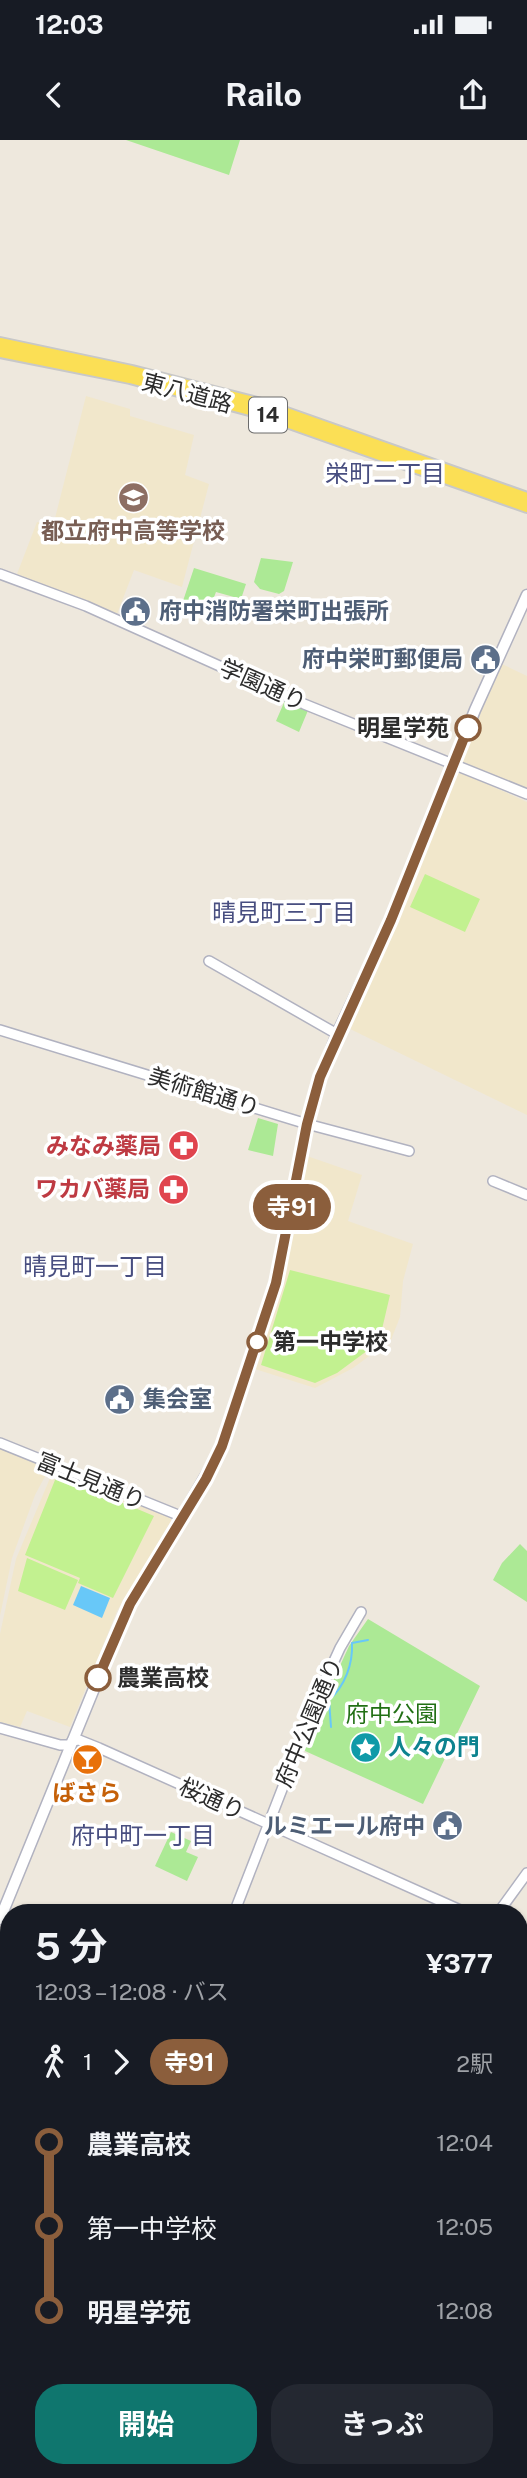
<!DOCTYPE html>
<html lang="ja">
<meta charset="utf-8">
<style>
:root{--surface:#171b24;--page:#242831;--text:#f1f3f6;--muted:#9ea1a6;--accent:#0f766e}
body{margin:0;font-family:"Public Sans","Noto Sans JP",sans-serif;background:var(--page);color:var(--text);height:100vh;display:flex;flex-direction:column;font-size:26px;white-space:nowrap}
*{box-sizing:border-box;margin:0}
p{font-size:23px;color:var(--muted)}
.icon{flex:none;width:38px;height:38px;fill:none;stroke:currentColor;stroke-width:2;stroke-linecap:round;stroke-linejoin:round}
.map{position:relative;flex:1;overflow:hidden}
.drawer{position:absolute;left:0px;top:1764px;width:528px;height:574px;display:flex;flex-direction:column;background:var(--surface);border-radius:28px 28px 0 0;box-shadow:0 2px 5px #0004}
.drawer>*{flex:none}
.badge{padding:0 14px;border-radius:23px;font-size:24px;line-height:46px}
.map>.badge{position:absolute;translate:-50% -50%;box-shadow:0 0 0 4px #fff}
.legs{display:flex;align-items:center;gap:10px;height:77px;padding:0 35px;font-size:23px}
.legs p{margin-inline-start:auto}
.headline{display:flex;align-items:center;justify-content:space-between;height:119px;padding:0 35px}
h1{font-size:38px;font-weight:700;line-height:52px}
.cta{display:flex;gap:14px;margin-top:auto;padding:14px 35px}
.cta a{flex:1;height:80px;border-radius:28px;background:var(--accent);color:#fff;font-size:28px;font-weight:700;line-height:80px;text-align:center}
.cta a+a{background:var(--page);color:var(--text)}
ul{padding:0 35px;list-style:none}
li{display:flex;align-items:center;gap:24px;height:84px;font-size:26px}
li i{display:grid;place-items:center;width:10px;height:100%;margin:0 9px;background:currentColor}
li i::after{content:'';width:18px;height:18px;margin:-9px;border:5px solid;border-radius:50%;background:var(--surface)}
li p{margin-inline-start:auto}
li:first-child i{background:linear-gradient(#0000 50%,currentColor 0)}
li:last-child i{background:linear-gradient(currentColor 50%,#0000 0)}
.status{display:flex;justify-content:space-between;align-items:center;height:49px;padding:0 35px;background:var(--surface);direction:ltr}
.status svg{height:19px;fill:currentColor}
header{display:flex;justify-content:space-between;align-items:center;height:91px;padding:0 35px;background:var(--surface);font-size:32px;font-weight:700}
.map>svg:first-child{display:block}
.education{fill:#f1e7cb}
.green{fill:#ace995}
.pitch{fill:#c2f190}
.water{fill:#68c8f8}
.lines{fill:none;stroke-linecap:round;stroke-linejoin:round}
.stream{stroke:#68c8f8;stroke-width:2}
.tertiary-casing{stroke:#b1b2c0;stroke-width:12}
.secondary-casing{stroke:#b1b2c0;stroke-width:13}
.primary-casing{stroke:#c8c8c8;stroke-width:14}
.trunk-casing{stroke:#c8c8c8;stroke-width:16}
.tertiary{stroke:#fff;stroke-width:9}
.secondary{stroke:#fff;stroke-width:10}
.primary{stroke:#fbdf55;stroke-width:10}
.trunk{stroke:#fdc556;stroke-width:12}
.rail{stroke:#9fa1b7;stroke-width:2}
.line-1-casing{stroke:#fff;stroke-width:16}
.line-1{stroke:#8b5e3c;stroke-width:10}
.stop-1-dot{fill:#fff;stroke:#8b5e3c;stroke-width:3.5}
.labels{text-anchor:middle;stroke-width:7;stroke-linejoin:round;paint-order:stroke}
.shield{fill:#fff;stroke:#6b6b6b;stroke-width:2}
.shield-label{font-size:21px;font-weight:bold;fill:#2c2c2c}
.street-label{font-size:23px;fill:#2c2c2c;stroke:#fff}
.education-label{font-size:23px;font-weight:bold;fill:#785e54;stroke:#fff}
.service-label{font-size:23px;font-weight:bold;fill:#4e5e75;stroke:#fff;text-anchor:start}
.stop-label{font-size:23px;font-weight:bold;fill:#2c2c2c;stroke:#fff;text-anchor:start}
.health-label{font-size:23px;font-weight:bold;fill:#be3a42;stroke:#fff;text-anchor:end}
.park-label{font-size:23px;fill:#227015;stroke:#fff}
.culture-label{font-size:23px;font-weight:bold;fill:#0d838f;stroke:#fff;text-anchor:start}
.food-label{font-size:23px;font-weight:bold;fill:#c56008;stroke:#fff}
.neighbourhood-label{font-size:24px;fill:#484e80;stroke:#fff}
</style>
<div class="status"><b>12:03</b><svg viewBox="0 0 49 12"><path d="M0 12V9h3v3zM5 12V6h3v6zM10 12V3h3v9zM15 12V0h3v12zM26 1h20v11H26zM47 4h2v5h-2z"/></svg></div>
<header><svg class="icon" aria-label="back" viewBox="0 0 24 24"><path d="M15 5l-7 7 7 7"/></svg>Railo<svg class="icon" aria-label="share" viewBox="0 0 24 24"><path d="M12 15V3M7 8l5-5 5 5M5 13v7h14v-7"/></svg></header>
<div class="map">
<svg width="527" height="2338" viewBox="0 0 527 2338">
<rect width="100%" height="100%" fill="#eee8dd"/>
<!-- education -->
<path class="education" d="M86,256l44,13v7l64,19 -9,40 24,9 -27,103 -48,-17 -17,44 -100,-40 20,-52 16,4z
M502,524l25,12v117l-68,-32z
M458,631l69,31v313l-179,-87z
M307,1016l55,19 -14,46 65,23 -10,37 -3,36 -9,23 -38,28 -38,20 -60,-19 28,-91z
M0,1306l49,23 -14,26 -23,63 -12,58z
M53,1331l54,19 63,26 1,5 -54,90 -47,116 -43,-16 -7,16 -20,-5v-88l16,-75z
M527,1885v79l-7,-5v-72z"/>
<!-- green -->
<path class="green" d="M126,0h114l-11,35z
M261,418l32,4 -9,29 -5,3 -19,-5 -6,-7z
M194,428l52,16 -5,15 -25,-7 -8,21 -26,-9z
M286,558l23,10 -10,24 -23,-11z
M258,978l20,6 -5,32 -25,-6z
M520,1404l7,7v51l-34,-22 9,-17z
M368,1479l112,67 -57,118 -118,-53 -2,-4 46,-101z
M171,1692l20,9 -5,11 12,5 -11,24 -32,-15z"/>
<!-- pitch -->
<path class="pitch" d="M425,734l55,25 -15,33 -55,-25z
M290,1130l100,25 -11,47 -42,31 -22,10 -54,-18z
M57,1335l97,41 -41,82 -35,-15 2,-5 -55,-23z
M27,1418l51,22 -13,30 -47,-19z"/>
<!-- water -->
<path class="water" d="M81,1446l29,12 -8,20 -29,-13z"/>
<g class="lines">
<!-- stream -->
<path class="stream" d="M331,1587l-2,-27c16,-14 24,-36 23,-57l16,-3"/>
<defs>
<path id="tertiary" d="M0,434l86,32 218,98 223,90
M209,821l128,73
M0,890l307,94 102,27
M493,1041l34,14
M0,1303l183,74
M0,1588l60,17h9
M72,1601l7,-1 20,8 368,165
M234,1773l85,-219 21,-46 21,-36
M498,1773l29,-40
M520,1797l7,3
M0,2074l9,-23
M169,2338l4,-9"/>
<path id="secondary" d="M0,1779l122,-299 101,-174 53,-163 31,-159 13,-46 17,-44 54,-114 84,-210 52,-115
M0,2180l9,3
M363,2329l19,9"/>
<path id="primary" d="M0,203l132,28 129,33 266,94
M0,212l130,26 131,35 266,94
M520,1882l7,-2"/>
<path id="trunk" d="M0,1834l9,3
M520,2157l7,6"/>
</defs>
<!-- tertiary casing -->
<use href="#tertiary" class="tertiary-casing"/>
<!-- secondary casing -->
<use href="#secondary" class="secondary-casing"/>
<!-- primary casing -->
<use href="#primary" class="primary-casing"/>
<!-- trunk casing -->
<use href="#trunk" class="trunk-casing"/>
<!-- tertiary -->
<use href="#tertiary" class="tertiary"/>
<!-- secondary -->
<use href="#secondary" class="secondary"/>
<!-- primary -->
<use href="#primary" class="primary"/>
<!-- trunk -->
<use href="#trunk" class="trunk"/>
<!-- rail -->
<path class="rail" d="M0,1939l9,5
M520,2280l7,4"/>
</g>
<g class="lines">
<defs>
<path id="line-1" d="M98,1538l32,-74 76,-125 16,-33 54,-163 31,-159 13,-47 71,-157 77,-192"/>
</defs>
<!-- line-1 casing -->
<use href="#line-1" class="line-1-casing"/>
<!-- line-1 -->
<use href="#line-1" class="line-1"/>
</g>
<!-- icons -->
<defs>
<symbol id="school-disc" viewBox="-11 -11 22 22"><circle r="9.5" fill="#8d6e63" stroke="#fff"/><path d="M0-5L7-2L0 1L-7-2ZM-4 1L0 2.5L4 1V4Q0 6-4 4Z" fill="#fff"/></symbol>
<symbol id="civic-disc" viewBox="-11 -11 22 22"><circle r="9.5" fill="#5c6f8a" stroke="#fff"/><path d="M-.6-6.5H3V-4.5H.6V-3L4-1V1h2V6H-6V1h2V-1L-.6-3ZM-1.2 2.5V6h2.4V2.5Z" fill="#fff"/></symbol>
<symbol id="pharmacy-disc" viewBox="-11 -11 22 22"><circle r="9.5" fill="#e0444e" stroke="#fff"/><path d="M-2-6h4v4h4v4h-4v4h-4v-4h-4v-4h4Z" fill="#fff"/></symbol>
<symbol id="sight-disc" viewBox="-11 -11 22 22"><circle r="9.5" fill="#0f9aa8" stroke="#fff"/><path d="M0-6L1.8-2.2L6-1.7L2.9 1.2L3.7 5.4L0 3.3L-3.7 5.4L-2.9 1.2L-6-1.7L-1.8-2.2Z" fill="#fff"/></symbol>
<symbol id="bar-disc" viewBox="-11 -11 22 22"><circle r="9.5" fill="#e8710a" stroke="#fff"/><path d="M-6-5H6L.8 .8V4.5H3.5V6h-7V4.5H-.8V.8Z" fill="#fff"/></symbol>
</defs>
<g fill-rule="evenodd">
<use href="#school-disc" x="116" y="340" width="35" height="35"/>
<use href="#civic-disc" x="118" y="454" width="35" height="35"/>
<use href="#civic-disc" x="468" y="502" width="35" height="35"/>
<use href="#pharmacy-disc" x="166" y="988" width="35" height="35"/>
<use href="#pharmacy-disc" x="156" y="1032" width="35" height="35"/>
<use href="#civic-disc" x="102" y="1242" width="35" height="35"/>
<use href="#sight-disc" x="348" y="1590" width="35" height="35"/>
<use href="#bar-disc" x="70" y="1602" width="35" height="35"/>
<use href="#civic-disc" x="430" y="1668" width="35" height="35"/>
</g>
<!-- markers -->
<g class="stop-1-dot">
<circle cx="468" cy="588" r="12"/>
<circle cx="257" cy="1202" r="9"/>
<circle cx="98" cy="1538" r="12"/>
</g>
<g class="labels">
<!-- shield labels -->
<rect class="shield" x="249" y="257.5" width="38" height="35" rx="5"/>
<g class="shield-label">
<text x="268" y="282">14</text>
</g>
<!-- street labels -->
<g class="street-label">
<text transform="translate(187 253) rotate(15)" y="8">東八道路</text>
<text transform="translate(263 545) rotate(24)" y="8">学園通り</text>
<text transform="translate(204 952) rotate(17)" y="8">美術館通り</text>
<text transform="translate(91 1341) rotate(22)" y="8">富士見通り</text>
<text transform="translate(309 1582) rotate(-67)" y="8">府中公園通り</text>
<text transform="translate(212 1659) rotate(24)" y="8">桜通り</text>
</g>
<!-- education labels -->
<g class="education-label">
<text x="133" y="399">都立府中高等学校</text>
</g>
<!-- service labels -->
<g class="service-label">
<text x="159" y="479">府中消防署栄町出張所</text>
<text x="463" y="527" text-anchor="end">府中栄町郵便局</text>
<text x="143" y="1267">集会室</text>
<text x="425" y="1694" text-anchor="end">ルミエール府中</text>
</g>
<!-- stop labels -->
<g class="stop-label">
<text x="449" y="596" text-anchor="end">明星学苑</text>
<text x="273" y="1210">第一中学校</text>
<text x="117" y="1546">農業高校</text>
</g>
<!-- health labels -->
<g class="health-label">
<text x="161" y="1014">みなみ薬局</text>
<text x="150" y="1057">ワカバ薬局</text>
</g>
<!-- park labels -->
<g class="park-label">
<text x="392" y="1582">府中公園</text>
</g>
<!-- culture labels -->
<g class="culture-label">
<text x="388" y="1615">人々の門</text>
</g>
<!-- food labels -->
<g class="food-label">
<text x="87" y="1661">ばさら</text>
</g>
<!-- neighbourhood labels -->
<g class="neighbourhood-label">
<text x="385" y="342">栄町二丁目</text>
<text x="284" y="781">晴見町三丁目</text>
<text x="95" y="1135">晴見町一丁目</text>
<text x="143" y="1704">府中町一丁目</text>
</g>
</g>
</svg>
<b class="badge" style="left:292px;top:1067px;background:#8b5e3c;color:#fff">寺91</b>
<section class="drawer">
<div class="headline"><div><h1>5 分</h1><p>12:03 – 12:08 · バス</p></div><b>¥377</b></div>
<div class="legs"><svg class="icon" aria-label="walk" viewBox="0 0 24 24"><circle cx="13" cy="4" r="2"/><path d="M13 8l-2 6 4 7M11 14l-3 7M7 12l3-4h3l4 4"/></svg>1<svg class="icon" aria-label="forward" viewBox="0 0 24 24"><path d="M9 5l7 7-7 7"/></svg><b class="badge" style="background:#8b5e3c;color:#fff">寺91</b><p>2駅</p></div>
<ul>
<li><i style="color:#8b5e3c"></i><b>農業高校</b><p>12:04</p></li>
<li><i style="color:#8b5e3c"></i><span>第一中学校</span><p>12:05</p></li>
<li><i style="color:#8b5e3c"></i><b>明星学苑</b><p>12:08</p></li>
</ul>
<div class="cta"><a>開始</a><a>きっぷ</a></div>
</section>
</div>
